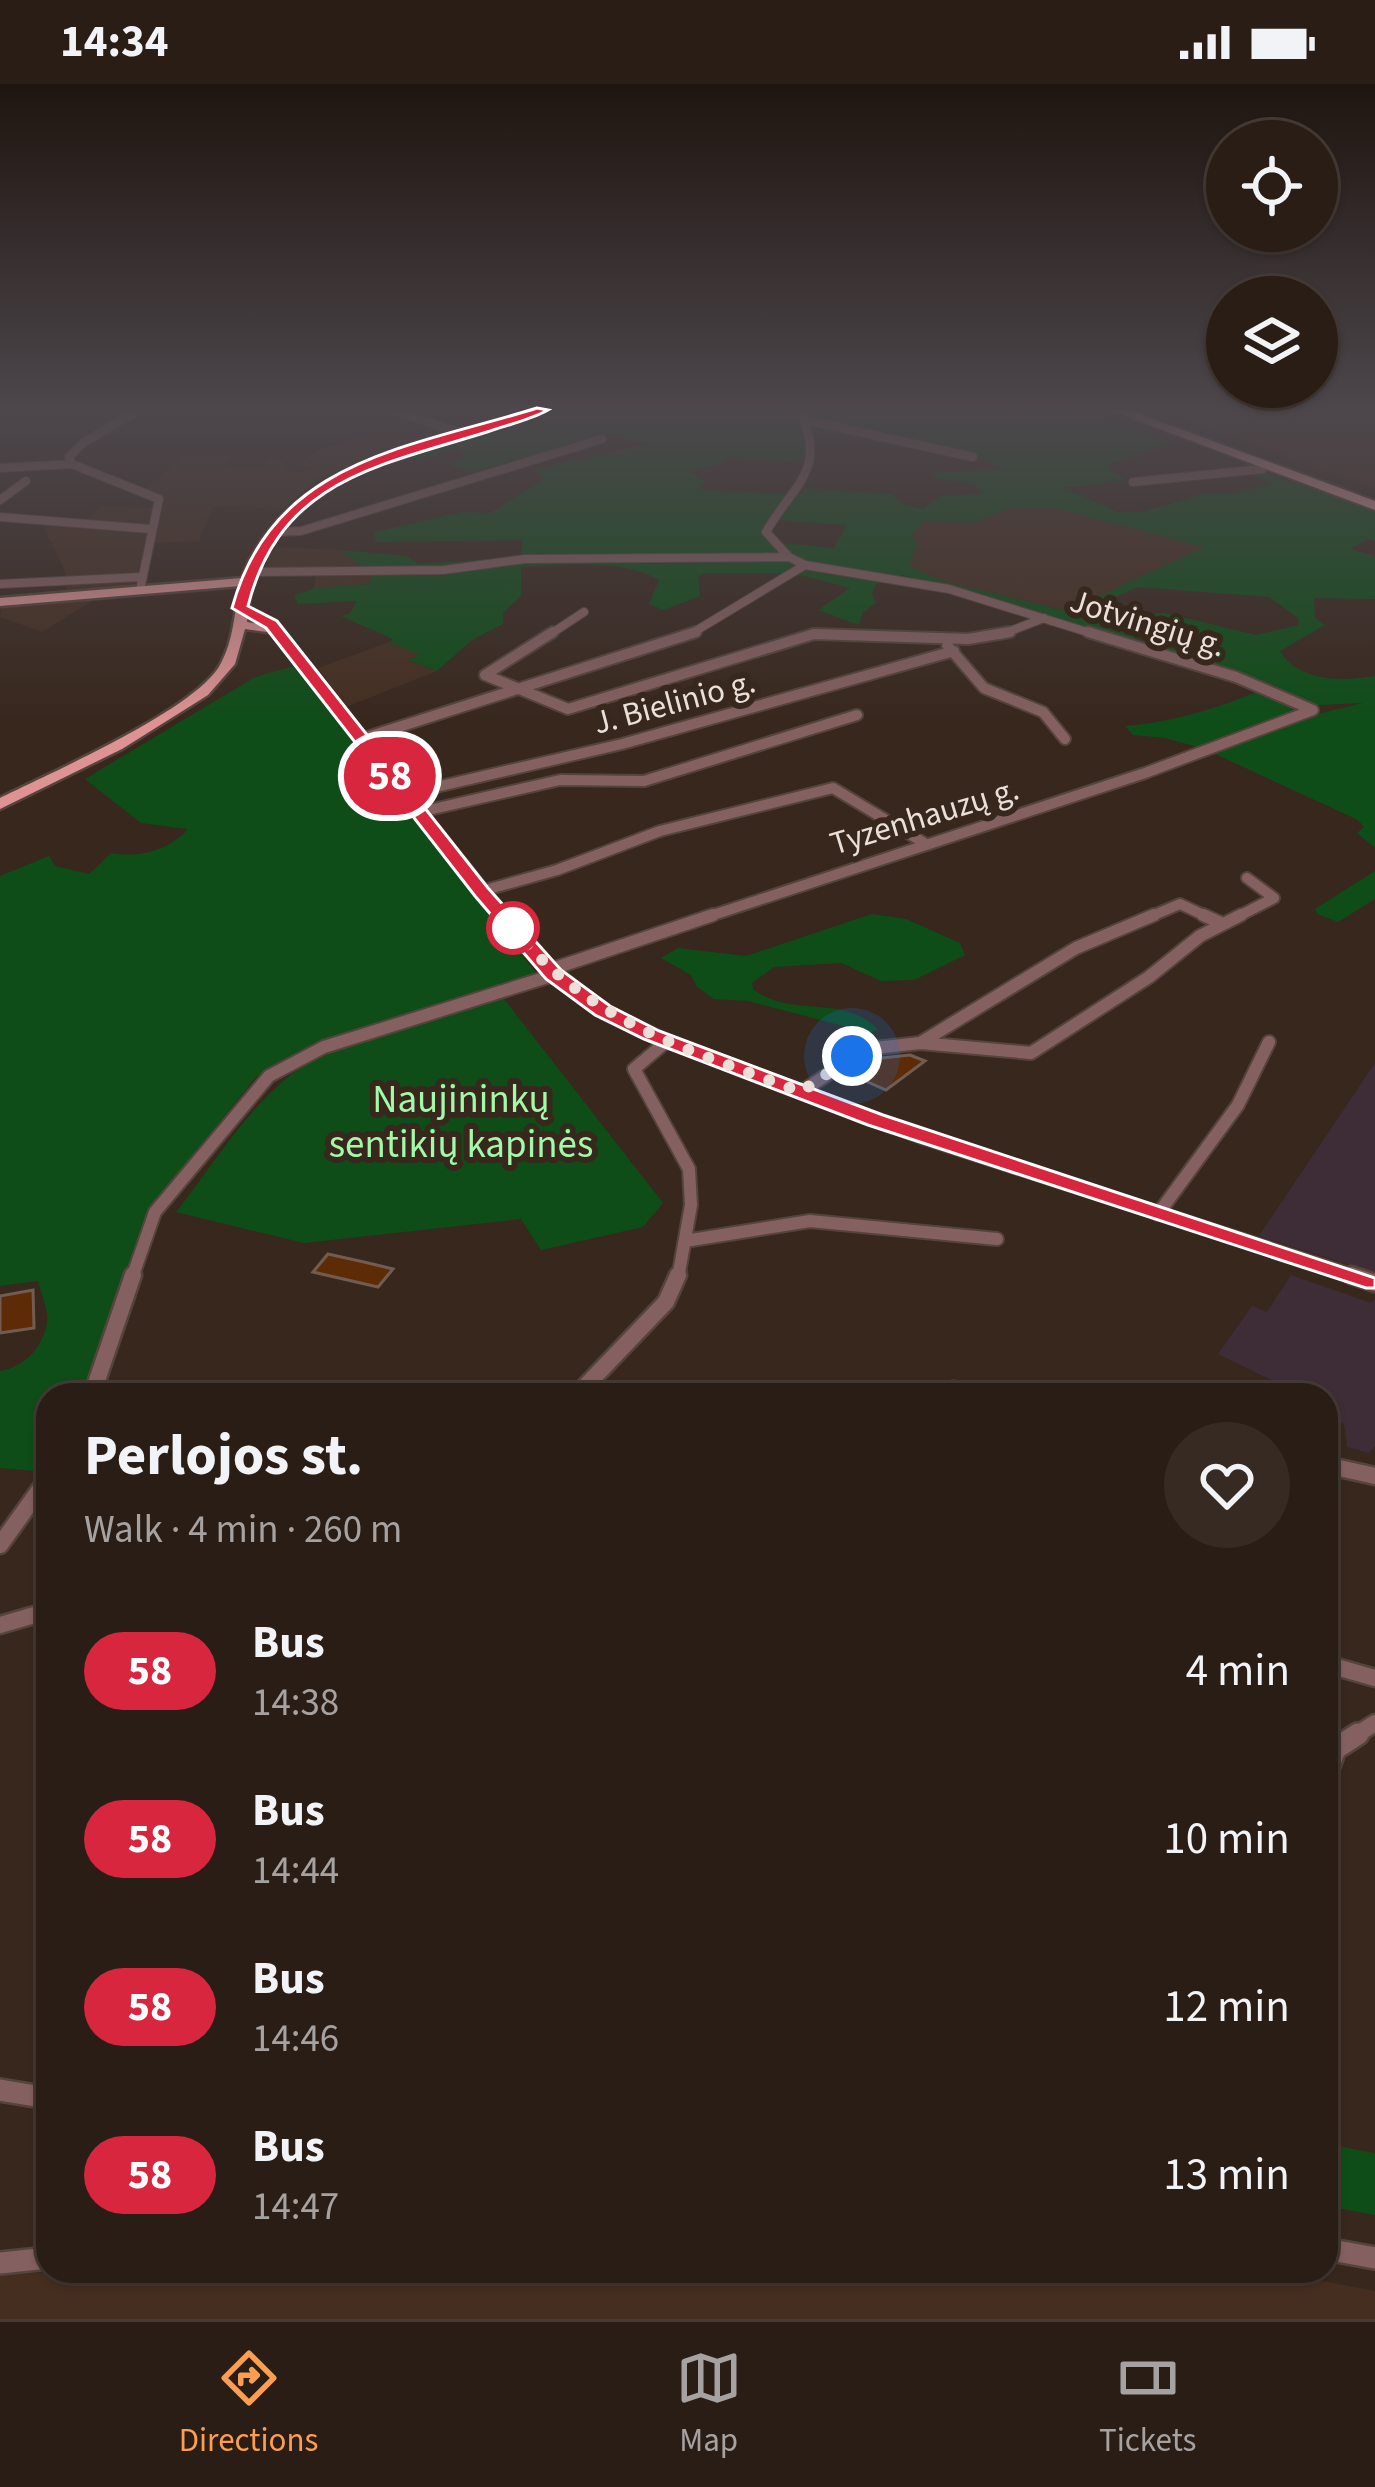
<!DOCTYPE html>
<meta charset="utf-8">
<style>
:root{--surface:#2a1d16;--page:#362a23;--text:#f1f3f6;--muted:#a5a2a1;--line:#463b35;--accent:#fc9e52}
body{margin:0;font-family:"Source Sans 3",sans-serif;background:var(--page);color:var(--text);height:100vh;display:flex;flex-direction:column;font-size:45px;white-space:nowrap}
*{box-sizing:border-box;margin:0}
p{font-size:39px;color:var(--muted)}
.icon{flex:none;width:66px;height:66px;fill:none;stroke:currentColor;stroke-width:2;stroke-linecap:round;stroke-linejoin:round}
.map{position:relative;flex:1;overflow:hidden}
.drawer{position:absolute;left:36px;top:1299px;width:1302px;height:900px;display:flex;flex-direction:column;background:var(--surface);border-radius:36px;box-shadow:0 3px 9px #0004,0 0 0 3px var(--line)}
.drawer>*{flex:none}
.badge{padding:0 24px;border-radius:39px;font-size:42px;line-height:78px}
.buttons{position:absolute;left:1206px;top:36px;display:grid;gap:24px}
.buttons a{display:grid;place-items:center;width:132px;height:132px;border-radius:50%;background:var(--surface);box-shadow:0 3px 9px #0004,0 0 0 3px var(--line);font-size:60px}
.you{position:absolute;width:60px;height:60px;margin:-30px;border:9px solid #fff;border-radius:50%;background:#1a73e8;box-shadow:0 0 0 18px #1a73e833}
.map>.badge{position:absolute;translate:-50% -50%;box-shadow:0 0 0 6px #fff}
.round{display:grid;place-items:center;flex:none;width:126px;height:126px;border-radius:63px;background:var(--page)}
.headline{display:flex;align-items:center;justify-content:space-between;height:204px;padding:0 48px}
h1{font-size:57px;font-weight:700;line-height:90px}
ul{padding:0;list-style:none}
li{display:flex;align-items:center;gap:36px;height:168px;padding:0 48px}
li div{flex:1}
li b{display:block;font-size:45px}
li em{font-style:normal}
li .badge{min-width:132px;font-weight:700;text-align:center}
.status{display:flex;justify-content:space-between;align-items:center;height:84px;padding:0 60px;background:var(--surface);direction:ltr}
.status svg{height:33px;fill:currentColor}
.tabs{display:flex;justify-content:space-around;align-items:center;height:168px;border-top:3px solid var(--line);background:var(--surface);font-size:33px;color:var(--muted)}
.tabs a{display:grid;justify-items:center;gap:6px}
.tabs .on{color:var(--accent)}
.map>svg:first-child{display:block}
.built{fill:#452e20}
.education{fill:#3e2d37}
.green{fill:#0e4d18;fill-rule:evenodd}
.building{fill:#5d2b05;stroke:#705c51;stroke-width:3}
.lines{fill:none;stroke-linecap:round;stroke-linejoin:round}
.minor-far4-casing{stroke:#54443b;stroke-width:10}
.minor-far3-casing{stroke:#54443b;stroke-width:14}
.minor-far2-casing{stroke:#54443b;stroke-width:16}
.minor-far1-casing{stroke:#54443b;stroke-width:21}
.minor-casing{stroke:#54443b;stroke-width:26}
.primary-casing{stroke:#54443b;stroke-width:5}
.trunk-casing{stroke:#54443b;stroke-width:4}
.minor-far4{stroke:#856060;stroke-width:8}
.minor-far3{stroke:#856060;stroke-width:10}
.minor-far2{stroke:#856060;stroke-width:12}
.minor-far1{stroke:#856060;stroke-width:16}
.minor{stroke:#856060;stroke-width:21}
.primary{fill:#de9294;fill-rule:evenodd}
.trunk{fill:#ea9fa1;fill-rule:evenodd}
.line{fill:#d7263d;stroke:#fff;stroke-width:3}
.walk{stroke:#eadfd9;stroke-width:12;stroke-dasharray:0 21.6}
.stop-dot{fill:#fff;stroke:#d7263d;stroke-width:6}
.labels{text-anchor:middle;stroke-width:12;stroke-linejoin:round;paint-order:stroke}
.far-street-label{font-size:33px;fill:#eadfd9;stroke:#38271d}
.park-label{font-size:39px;fill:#a2f9a7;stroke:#38271d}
</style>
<div class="status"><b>14:34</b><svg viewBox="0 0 49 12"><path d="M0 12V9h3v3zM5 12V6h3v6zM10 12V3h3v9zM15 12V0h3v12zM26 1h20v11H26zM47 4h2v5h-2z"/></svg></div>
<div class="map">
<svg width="1375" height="2235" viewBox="0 0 1375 2235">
<rect width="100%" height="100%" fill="#38271d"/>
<!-- built -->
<path class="built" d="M1161,326h214v78l-139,-49z
M388,345l43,12 -113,38 -36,30 -69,-3 -14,35 -46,2 -9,42 -78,6v-18l-22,-45 9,-8 31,2 17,-16 51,2 1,-10 -10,-7 42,-37 48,3 -9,9 34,3 12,-9h10l10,11 17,2 7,-5 -16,-4 20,-14z
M1013,423l42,1 150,39 -137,64 -124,-29 -36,-16 10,-20 -6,-9 11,-16 49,2z
M277,463l64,3 29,24 1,10 -57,4 2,-15 -52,1 5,-19z
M97,514l-55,34 -42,-15 2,-12z
M389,558l33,13 -12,6 27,10 -91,36 -28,-39z
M65,2187h1206l104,20v28h-1375v-44z"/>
<!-- education -->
<path class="education" d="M1375,979v210l-116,-37z
M1291,1191l80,28 4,-4v147l-6,7 -22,-6 -3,-23 -18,-13v-16h-24l-84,-41 34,-48 15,6z"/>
<!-- green -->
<path class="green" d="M554,326h529l90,33 -69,23 23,14 -64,8 55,24h25l60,-18 31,-1 38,-9 -23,-10 11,-3 115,39v31l-8,-2 -17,10 25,7v43l-61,-1 1,20 10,7 -45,26c20,32 63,30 95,25v172l-18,-15 7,-6 -6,-7 -143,-66 94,-38 54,-13 -43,2 -112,45 -43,-12 -32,-3 -8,-9c51,-4 95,-19 142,-38l-88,-30 -27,-19 -44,-2 -205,-62 -27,9 -4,10 4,9 -13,9 -4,13 -41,-15 32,-22 -57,-15h-89l-6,4 2,19 -36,14 -15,-6 10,-24c-34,-21 -99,-16 -138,-13v29l-18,17v11l-31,16 -35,31 -29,-11 12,-5 -31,-13 4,-3 -52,-23 9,-3 7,-12 -59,3 -4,-8 20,-8 57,-4 -1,-10 -29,-24 66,6 12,8 102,-7 2,-17 -147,2 -2,-10 89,-20 27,1 53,-33 -8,-11 114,-25 -43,-9 -135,37 -23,-8 20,-7 -13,-7 -31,9 -19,-1zM877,347l99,25 28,12 -74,5 7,6 36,5 10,10 -42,2 -18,13 -19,-5 -13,-10 -86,-6 -5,7 -102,-6 8,-7 -17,-11 32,-7 7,-7 62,5 17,-6 3,-23zM1013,423l42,1 149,39 -136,64 -123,-29 -36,-16 9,-21 -6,-9 12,-15 48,2zM778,436l68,5v2l-12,21 -53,-5 -9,-11zM1138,503l131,10 29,21 1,7 -43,10 -91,-22 -70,3 -3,-9z
M294,582l243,308 -224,71 -57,32 -104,129 -71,189h-33l-2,77 -46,-4v-97c23,-3 44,-24 47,-49 2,-11 -6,-29 -9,-41l-38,5v-410l49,-20 6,10 34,8 22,-21c27,5 58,-2 77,-24l-47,-6 -56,-44 170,-102z
M1375,787v28l-37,23 -21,-8 -2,-5z
M872,830l34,5 54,24 5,12 -51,25 -33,1 -40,-18 -67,4 -22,16 1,6c39,30 89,4 125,40l-8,4 -122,-32 -34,-2 -17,-12 -6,-12 -30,-17 17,-10 68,8z
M504,915l159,204 -20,24 -102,23 -20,-31 -217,24 -128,-31c35,-44 68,-99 112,-135 44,-36 159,-60 216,-78z
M1326,2060l49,9v62l-49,-9z"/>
<!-- building -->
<path class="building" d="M910,971l15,6 -39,29 -36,-16 22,-15z
M328,1170l36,8 29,7 -15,18 -65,-15z
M33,1206l1,38 -34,5v-37z"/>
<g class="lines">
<defs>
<path id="minor-far4" d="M138,326l-55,33 -14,14 3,7 87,35 -19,91
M393,326l72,25
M805,336l168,37
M0,384l72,-4
M1133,398l130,-13
M0,416l26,-19
M0,433l150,12
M274,448l27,-1 301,-92
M789,473l-23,-25c29,-50 61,-60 34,-122
M249,488l194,-2 82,-11 264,-2 16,8 144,24 148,46
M0,500l141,-7
M240,524l22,9 18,18
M549,551l35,-23
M689,551l116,-70
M812,551h18
M1000,551l44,-17"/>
<path id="minor-far3" d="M277,548l229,286
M553,548l-68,43 83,34 246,-75 154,5 42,-7
M1088,548l148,45 77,33
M947,561l37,43 59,24 22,27
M361,655l335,-107
M406,710l216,-50 332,-93
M420,728l140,-32 84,1 213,-66
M482,807l75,-21 103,-39 173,-43 93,56
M704,834l441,-145 168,-63
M1147,834l33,-14 30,14
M1235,834l39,-20 -27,-20"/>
<path id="minor-far2" d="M504,831l35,44 64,52 64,30 257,97 437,140
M1203,831l20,9
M549,886l164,-55
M667,957l-33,28 55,100 2,36 -13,73
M920,959l111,10 118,-76 51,-41 41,-21
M801,1008l65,-43 54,-6 156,-95 78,-33
M1158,1130l80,-109 31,-63
M685,1157l125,-20 187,18
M132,1194l23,-66 114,-136 55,-29 230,-72"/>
<path id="minor-far1" d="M1351,1191l24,8
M92,1311l41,-120
M577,1311l89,-93 12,-27
M924,1311l29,-5 45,5
M1326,1381l49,11
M0,1461l48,-67
M0,1541l48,-14
M1326,1580l49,14
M1353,1653l22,-14"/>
<path id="minor" d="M1326,1690l9,-25 23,-15
M0,2006l48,8
M1326,2165l49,9
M0,2179l48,-5"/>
<path id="primary" d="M529,326h18c-24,12 -54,17 -81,24 -77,23 -170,53 -207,133 -8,17 -10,36 -12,55l35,6v6l-37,-5 -10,35 -27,31 -86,54 -122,60v-11c50,-25 195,-88 220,-133 14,-25 14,-52 20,-79l-240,20v-8l242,-20c42,-114 184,-138 287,-168z"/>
<path id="trunk" d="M1110,326h18l247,91v9z"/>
</defs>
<!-- minor-far4 casing -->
<use href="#minor-far4" class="minor-far4-casing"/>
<!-- minor-far3 casing -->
<use href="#minor-far3" class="minor-far3-casing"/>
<!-- minor-far2 casing -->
<use href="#minor-far2" class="minor-far2-casing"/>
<!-- minor-far1 casing -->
<use href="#minor-far1" class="minor-far1-casing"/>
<!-- minor casing -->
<use href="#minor" class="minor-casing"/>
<!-- primary casing -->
<use href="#primary" class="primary-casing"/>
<!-- trunk casing -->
<use href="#trunk" class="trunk-casing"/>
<!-- minor-far4 -->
<use href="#minor-far4" class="minor-far4"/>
<!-- minor-far3 -->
<use href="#minor-far3" class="minor-far3"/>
<!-- minor-far2 -->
<use href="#minor-far2" class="minor-far2"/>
<!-- minor-far1 -->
<use href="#minor-far1" class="minor-far1"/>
<!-- minor -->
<use href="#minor" class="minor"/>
<!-- primary -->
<use href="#primary" class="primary"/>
<!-- trunk -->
<use href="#trunk" class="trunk"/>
</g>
<!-- sky -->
<linearGradient id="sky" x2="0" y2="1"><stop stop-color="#1f1510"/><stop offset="0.51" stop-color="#4d474c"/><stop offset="1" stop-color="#4d474c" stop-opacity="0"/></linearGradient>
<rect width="1375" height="639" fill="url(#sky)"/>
<!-- line -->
<path class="line" d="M537,324l11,2c-18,10 -41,15 -61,22 -109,34 -207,48 -239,174l29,15 211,267 73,82 49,36 49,25 224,84 492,163v10h-9l-498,-163 -224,-86 -49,-24 -49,-36 -71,-83 -209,-268 -34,-20c41,-149 177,-160 305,-200z"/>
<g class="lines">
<!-- walk -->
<path class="walk" d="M513,844c78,96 177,122 288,164l51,-36"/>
</g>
<!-- markers -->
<circle class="stop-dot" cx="513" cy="844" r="24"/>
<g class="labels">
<!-- far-street labels -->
<g class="far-street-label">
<text transform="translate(1148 538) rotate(17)" y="12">Jotvingių g.</text>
<text transform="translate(674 617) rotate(-15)" y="12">J. Bielinio g.</text>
<text transform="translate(924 731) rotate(-17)" y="12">Tyzenhauzų g.</text>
</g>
<!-- park labels -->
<g class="park-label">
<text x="461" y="1028">Naujininkų<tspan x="461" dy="45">sentikių kapinės</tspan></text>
</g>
</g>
</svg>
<div class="buttons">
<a><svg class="icon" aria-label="locate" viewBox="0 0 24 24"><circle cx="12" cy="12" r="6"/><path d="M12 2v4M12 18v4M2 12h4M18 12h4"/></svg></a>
<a><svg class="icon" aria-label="layers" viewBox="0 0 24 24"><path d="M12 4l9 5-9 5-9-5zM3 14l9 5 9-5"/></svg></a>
</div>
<div class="you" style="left:852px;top:972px"></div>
<b class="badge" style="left:390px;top:692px;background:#d7263d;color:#fff">58</b>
<section class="drawer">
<div class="headline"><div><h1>Perlojos st.</h1><p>Walk · 4 min · 260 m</p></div><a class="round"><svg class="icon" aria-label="heart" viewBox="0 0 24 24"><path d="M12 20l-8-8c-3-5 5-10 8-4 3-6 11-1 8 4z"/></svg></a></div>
<ul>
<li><span class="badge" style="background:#d7263d;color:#fff">58</span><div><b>Bus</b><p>14:38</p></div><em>4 min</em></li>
<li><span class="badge" style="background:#d7263d;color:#fff">58</span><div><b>Bus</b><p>14:44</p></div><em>10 min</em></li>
<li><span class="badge" style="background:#d7263d;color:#fff">58</span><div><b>Bus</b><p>14:46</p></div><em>12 min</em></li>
<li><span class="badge" style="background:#d7263d;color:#fff">58</span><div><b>Bus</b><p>14:47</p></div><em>13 min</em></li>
</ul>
</section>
</div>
<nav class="tabs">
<a class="on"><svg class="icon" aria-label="directions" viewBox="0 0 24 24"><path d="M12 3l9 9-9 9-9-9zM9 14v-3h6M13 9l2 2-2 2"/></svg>Directions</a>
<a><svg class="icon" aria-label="map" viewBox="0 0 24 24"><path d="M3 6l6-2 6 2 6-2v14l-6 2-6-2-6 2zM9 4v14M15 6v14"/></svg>Map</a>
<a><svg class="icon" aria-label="tickets" viewBox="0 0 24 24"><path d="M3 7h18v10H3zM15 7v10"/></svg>Tickets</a>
</nav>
